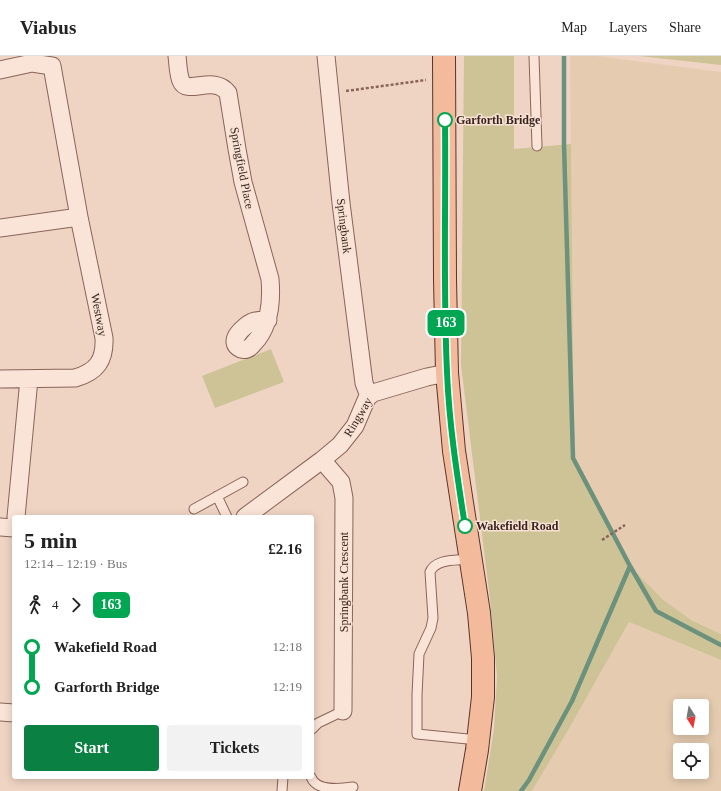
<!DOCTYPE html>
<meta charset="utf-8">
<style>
:root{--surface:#fff;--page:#f2f2f2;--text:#222;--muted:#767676;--line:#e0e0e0;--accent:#0b8043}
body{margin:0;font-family:Georgia,serif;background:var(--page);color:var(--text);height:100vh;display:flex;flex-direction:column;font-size:15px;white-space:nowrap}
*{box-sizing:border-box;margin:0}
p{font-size:13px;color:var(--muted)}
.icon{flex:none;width:22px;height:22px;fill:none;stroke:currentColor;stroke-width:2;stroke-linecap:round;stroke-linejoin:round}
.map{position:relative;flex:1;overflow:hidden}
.sheet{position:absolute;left:12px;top:459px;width:302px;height:264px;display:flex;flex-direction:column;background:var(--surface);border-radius:4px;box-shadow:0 2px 10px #0003}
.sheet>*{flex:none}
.badge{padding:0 8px;border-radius:6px;font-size:14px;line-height:26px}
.needle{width:26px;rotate:169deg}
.controls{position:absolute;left:673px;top:643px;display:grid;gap:8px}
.controls a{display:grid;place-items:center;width:36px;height:36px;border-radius:4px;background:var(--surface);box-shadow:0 2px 10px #0003;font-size:20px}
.map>.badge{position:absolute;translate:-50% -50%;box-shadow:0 0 0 2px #fff}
.legs{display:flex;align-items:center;gap:6px;height:44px;padding:0 12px;font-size:13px}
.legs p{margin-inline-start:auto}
.summary{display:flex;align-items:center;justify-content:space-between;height:68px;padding:0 12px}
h1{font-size:22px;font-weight:700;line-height:30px}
.primary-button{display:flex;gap:8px;margin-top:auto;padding:8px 12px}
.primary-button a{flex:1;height:46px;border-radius:4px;background:var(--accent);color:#fff;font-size:16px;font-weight:700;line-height:46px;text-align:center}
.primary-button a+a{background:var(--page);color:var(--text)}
ul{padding:0 12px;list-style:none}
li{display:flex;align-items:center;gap:14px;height:40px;font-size:15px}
li i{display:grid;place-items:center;width:6px;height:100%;margin:0 5px;background:currentColor}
li i::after{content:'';width:10px;height:10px;margin:-5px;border:3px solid;border-radius:50%;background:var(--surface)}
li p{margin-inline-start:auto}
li:first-child i{background:linear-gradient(#0000 50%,currentColor 0)}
li:last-child i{background:linear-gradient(currentColor 50%,#0000 0)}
header{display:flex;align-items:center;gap:24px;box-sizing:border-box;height:56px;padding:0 20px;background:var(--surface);border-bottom:1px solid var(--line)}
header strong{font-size:19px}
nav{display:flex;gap:22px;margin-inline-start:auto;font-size:14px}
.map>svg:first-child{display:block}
.farmland{fill:#e5ccb1;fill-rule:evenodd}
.green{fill:#cec397}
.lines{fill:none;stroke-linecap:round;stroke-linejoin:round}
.stream{stroke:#6c917c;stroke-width:4.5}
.lane-casing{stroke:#8a645a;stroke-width:11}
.street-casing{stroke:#8a645a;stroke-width:19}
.primary-casing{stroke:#58342e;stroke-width:24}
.path{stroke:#8a645a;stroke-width:2.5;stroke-dasharray:3 2;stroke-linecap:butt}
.lane{stroke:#fae4d7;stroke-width:9}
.street{stroke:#fae4d7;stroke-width:17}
.primary{stroke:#f3bb9b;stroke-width:22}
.line-1-casing{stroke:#fff;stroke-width:9}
.line-1{stroke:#00a651;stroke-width:6}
.stop-1-dot{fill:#fff;stroke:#00a651;stroke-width:2}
.labels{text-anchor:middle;stroke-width:3;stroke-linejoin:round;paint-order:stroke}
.stop-label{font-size:12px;font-weight:bold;fill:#3a231e;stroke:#f6e1d3;text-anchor:start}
.street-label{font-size:12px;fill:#3a231e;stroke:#f6e1d3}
</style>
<header>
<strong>Viabus</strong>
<nav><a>Map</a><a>Layers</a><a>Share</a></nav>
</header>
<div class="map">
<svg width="721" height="735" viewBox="0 0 721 735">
<rect width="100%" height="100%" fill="#efd4c3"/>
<!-- farmland -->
<path class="farmland" d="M570,0h26l125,16v562l-30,-14 -30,-21 -31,-33 -57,-108z
M629,566l92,38v131h-189l38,-64zM680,650h22v22h-22zM680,694h22v22h-22z"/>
<!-- green -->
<path class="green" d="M464,0h50v93l57,-5 3,314 56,108 32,33 29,21 30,14v26l-92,-38 -59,105 -38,64h-48l10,-62 3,-53 -7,-77 -29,-234z
M639,0h82v9z
M271,293l13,33 -69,26 -13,-32z"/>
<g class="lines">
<!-- stream -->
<path class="stream" d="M564,0v88l9,314 57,108 26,45 65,34
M521,735l8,-11 43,-79 58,-135"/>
<defs>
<path id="lane" d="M534,0l3,90
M217,440l10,21
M194,453l49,-27
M470,503c-13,2 -34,-1 -40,13l3,46 -2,10 -12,26 -2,41v39l61,6
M312,673l6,-6 25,-12
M311,721c5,14 29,12 42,10
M282,735l1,-14"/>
<path id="street" d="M177,0c1,8 1,18 4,25 6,15 33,-7 47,12l9,56 6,33 27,97c2,23 0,47 -16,64 -3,4 -7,8 -13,6 -16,-7 4,-24 11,-27 5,-2 11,-2 16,-2
M326,0l15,147 23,180 5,13
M0,14l32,-7 20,3 27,151 25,121c1,22 -7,34 -29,40l-75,1
M0,172l79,-11
M322,404l19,22 3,16 -1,213
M16,461l13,-138
M245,461l77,-57 18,-15 15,-19 12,-28 6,-5 54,-16 20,-4
M0,471l14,1
M0,656l14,1"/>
<path id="primary" d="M444,0l1,223 2,94 7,78 25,162 4,45v39l-6,53 -7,41"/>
</defs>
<!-- lane casing -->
<use href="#lane" class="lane-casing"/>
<!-- street casing -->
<use href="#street" class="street-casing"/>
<!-- primary casing -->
<use href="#primary" class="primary-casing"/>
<!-- path -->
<path class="path" d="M346,35l80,-11
M602,484l23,-15"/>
<!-- lane -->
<use href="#lane" class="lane"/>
<!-- street -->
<use href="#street" class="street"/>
<!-- primary -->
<use href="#primary" class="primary"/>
</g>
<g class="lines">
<defs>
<path id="line-1" d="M445,64c1,84 -2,168 2,252 2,51 10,103 18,154"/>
</defs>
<!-- line-1 casing -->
<use href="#line-1" class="line-1-casing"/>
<!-- line-1 -->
<use href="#line-1" class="line-1"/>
</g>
<!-- markers -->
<g class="stop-1-dot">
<circle cx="445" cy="64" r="7"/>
<circle cx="465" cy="470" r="7"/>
</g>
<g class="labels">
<!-- stop labels -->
<g class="stop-label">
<text x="456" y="68">Garforth Bridge</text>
<text x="476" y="474">Wakefield Road</text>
</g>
<!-- street labels -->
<g class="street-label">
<text transform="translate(242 112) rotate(79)" y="4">Springfield Place</text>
<text transform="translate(344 170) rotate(83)" y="4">Springbank</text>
<text transform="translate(99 259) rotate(79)" y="4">Westway</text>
<text transform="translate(358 361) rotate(-59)" y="4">Ringway</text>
<text transform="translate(344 526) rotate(-90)" y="4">Springbank Crescent</text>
</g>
</g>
</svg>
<div class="controls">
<a><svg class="needle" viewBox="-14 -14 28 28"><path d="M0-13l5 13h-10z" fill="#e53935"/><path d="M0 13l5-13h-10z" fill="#767676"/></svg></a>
<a><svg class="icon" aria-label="locate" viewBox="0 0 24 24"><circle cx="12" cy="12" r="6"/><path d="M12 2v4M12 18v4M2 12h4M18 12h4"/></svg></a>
</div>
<b class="badge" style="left:446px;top:267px;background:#00a651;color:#fff">163</b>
<section class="sheet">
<div class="summary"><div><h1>5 min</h1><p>12:14 – 12:19 · Bus</p></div><b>£2.16</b></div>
<div class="legs"><svg class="icon" aria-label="walk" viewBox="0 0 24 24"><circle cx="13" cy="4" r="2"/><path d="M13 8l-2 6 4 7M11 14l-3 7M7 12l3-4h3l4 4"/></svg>4<svg class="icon" aria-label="forward" viewBox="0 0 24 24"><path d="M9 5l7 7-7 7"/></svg><b class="badge" style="background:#00a651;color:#fff">163</b></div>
<ul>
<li><i style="color:#00a651"></i><b>Wakefield Road</b><p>12:18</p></li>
<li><i style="color:#00a651"></i><b>Garforth Bridge</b><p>12:19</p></li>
</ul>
<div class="primary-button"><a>Start</a><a>Tickets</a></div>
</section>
</div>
